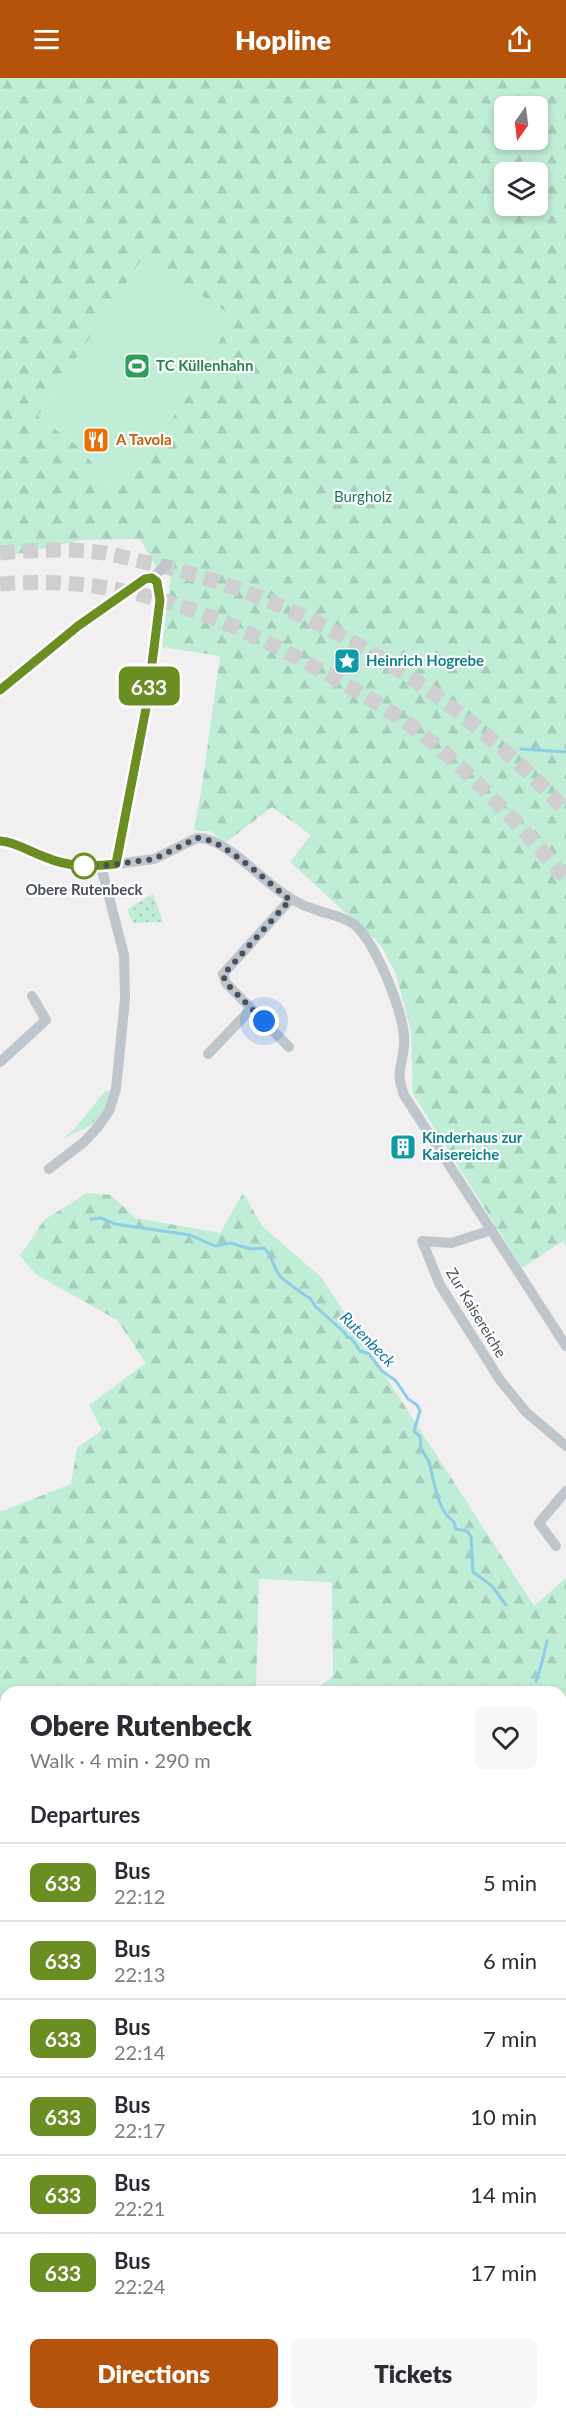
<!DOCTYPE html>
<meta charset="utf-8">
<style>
:root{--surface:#fff;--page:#f7f7f7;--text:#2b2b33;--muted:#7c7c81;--line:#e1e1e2;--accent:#b45309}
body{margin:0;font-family:Lato,sans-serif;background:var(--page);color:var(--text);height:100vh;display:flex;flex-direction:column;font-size:22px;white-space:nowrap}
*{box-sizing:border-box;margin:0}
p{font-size:20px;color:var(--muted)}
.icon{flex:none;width:33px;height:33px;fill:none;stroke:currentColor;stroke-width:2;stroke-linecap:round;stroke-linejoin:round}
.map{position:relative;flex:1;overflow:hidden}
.drawer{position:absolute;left:0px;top:1608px;width:567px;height:734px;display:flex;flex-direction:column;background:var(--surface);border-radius:18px 18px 0 0;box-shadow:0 3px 9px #0003}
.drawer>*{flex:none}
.badge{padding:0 12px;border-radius:9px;font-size:21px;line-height:39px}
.needle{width:39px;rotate:194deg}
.buttons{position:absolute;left:494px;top:18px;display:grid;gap:12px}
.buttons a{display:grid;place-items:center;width:54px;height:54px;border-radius:9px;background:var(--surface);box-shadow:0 3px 9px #0003;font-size:30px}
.you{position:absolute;width:30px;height:30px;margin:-15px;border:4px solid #fff;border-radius:50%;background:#1a73e8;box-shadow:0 0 0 9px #1a73e833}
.map>.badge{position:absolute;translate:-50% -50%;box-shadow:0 0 0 3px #fff}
h2{padding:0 30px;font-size:22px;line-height:54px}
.round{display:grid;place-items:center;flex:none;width:63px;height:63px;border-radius:9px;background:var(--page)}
.summary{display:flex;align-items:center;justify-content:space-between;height:102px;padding:0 30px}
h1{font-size:28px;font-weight:800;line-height:45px}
.button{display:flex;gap:12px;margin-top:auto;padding:12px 30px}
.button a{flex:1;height:69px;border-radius:9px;background:var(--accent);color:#fff;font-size:24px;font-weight:800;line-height:69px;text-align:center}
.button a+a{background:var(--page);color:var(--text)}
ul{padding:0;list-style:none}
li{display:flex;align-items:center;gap:18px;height:78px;padding:0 30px;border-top:2px solid var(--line)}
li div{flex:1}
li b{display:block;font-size:22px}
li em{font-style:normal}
li .badge{min-width:66px;font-weight:700;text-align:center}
header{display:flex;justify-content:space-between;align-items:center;height:78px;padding:0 30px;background:var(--accent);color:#fff;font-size:27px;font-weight:800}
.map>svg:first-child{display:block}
.grass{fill:url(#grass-tufts)}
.forest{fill:url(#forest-firs);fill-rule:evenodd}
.garden{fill:url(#garden-dots)}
.pitch{fill:#bfedd6}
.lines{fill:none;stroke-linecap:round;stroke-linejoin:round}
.stream{stroke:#8fcce8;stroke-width:3}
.highway-tunnel{stroke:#cfcfd2;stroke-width:15;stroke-dasharray:15 8;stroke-linecap:butt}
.minor{stroke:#bec5cd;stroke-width:10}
.line-casing{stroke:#fff;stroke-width:14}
.line{stroke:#6b8e23;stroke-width:9}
.walk{stroke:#48505c;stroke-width:6;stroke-dasharray:0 10.8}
.stop-dot{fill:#fff;stroke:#6b8e23;stroke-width:3}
.labels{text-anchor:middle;stroke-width:4.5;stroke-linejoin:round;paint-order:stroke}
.leisure-label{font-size:15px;font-weight:bold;fill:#27864d;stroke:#fff;text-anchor:start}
.food-label{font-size:15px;font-weight:bold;fill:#c56008;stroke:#fff;text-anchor:start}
.park-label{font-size:15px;fill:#1b7a55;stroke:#fff}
.culture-label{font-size:15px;font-weight:bold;fill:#0d838f;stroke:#fff;text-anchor:start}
.stop-label{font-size:15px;font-weight:bold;fill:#48505c;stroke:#fff}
.street-label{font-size:15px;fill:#48505c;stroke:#fff}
.water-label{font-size:16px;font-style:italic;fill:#1376a4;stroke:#fff}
</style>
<header><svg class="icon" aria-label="menu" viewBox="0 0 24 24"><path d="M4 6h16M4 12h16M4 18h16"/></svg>Hopline<svg class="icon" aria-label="share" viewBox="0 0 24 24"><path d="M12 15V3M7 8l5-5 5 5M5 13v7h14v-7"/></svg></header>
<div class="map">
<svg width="566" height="2341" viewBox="0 0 566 2341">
<defs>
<pattern id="grass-tufts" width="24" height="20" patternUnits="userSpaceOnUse" patternTransform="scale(1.5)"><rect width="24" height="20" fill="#bfedd6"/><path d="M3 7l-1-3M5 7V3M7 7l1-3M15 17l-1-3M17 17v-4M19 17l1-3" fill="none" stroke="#a6cdba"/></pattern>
<pattern id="forest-firs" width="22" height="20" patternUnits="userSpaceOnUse" patternTransform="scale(1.5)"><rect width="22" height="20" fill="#bfedd6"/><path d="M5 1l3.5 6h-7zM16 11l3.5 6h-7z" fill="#a6cdba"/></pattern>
<pattern id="garden-dots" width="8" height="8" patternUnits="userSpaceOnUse" patternTransform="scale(1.5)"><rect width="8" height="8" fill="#bfedd6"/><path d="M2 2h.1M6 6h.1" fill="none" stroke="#a6cdba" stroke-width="1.8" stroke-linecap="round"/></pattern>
</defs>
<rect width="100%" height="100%" fill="#f1efef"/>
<!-- grass -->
<path class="grass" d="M111,1012l1,9 -20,26 -30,14 12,-9 31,-39z"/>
<!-- forest -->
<path class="forest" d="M0,0h566v1168l-3,-5 -41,27 -109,-174 -2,-63 -15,-57 -16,-30 -90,-82 21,-27 -39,-28 -47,36 -15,-12h-13l-3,-3 7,-35 19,-137 -58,-9 10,-80h-16l-16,-28 -59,1 -81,18zM504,28h33v34h-33zM504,94h33v34h-33zM143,180l91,59 -121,176 -30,-43 -45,-34z
M87,1115l24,2 24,23 85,15 23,-40 19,33 60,52 212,328 32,-28v841h-448l3,-5h440v-722h-248l20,-16 -1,-94 -73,-3 -3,113h-250v113h-6v-293l71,-28 6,-36 25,-18 -13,-25 57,-42 -29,-43 -80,-45 -17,-19 24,-36z
M0,2002l6,3v115l-6,12z"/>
<!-- garden -->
<path class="garden" d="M153,816l10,28 -30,1 -6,-14z
M6,2120v216h115l-3,5h-118v-209z"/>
<!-- pitch -->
<path class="pitch" d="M143,179l91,60 -91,150 -30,26 -30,-43 -45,-34z"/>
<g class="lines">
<!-- stream -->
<path class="stream" d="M521,671l45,3
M91,1141l10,-1 14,6 75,11 25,11 15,-3 21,6 13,-1c9,8 9,20 16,28 2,3 27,21 30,22l5,8 30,27 2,4 4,1 9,13 9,3 13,17 14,10 12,18 9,6 3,6 -6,20 6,6c1,5 0,9 2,13 2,5 6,8 7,12 6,20 7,47 25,60l2,7 11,2 4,6 2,35 19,14 14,19
M536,1603c5,-13 8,-26 11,-40
M544,1613l1,1
M561,1618l3,5 2,13
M561,1715l5,-44
M0,1801l6,3
M561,1841l5,4"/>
<!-- highway-tunnel -->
<path class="highway-tunnel" d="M0,475c34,-3 70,-5 105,0 16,3 32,8 49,11 159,37 301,128 412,247
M0,506c120,-10 216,28 318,85 42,23 85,48 121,79 47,40 87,85 127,130
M561,2183l5,-2
M236,2341l10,-5"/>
<!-- minor -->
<path class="minor" d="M0,612l78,-64 67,-46 7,-2 15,-14
M0,763l11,2 50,20 40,3 53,-7 43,-21c23,-2 58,34 76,48 14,11 26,19 44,24 13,5 26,6 38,15 21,18 52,93 49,121 -2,24 -9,24 0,49l162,251
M116,786l31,-161 13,-103 -1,-13 -7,-9
M289,969l-63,-64 -3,-9 67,-74
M208,976l43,-45
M0,984l46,-42 -14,-24
M49,1091l35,-27 13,-14 12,-17 7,-22 9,-90 -1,-44 -23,-89
M492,1152l-41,13 -29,-2 18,44 60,95 26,32 40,34
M556,1468l-17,-23 27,-32
M0,1642l6,1
M0,1884l6,2
M0,2127l6,-12
M0,2197l6,4
M170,2336l3,5"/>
</g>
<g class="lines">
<defs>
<path id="line" d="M0,612l78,-64 67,-47 7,-1 5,4 3,18 -13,103 -31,161c-25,3 -48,3 -71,-7 -15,-5 -29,-15 -45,-16"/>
</defs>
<!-- line casing -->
<use href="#line" class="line-casing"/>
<!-- line -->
<use href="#line" class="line"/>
<!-- walk -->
<path class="walk" d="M84,788h-5h22l53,-7 43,-21c23,-2 74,47 93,62l-67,75 3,8 38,38"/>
</g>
<!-- icons -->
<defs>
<symbol id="stadium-square" viewBox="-11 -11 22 22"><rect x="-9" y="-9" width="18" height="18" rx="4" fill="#2e9e5b" stroke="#fff"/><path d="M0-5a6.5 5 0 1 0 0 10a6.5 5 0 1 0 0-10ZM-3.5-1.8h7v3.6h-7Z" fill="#fff"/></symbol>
<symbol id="restaurant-square" viewBox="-11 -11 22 22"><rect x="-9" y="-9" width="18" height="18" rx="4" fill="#e8710a" stroke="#fff"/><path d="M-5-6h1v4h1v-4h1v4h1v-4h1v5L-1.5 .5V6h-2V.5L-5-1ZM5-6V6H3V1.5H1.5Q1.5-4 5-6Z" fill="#fff"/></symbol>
<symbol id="sight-square" viewBox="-11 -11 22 22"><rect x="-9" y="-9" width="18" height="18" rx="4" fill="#0f9aa8" stroke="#fff"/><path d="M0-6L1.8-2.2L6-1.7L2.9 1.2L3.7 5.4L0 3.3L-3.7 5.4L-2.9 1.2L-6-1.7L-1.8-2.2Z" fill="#fff"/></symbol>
<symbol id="building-square" viewBox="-11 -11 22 22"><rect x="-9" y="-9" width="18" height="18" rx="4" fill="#0f9aa8" stroke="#fff"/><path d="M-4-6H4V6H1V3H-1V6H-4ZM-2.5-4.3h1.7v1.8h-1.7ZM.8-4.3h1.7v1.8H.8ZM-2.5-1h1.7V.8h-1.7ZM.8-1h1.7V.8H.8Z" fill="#fff"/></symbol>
</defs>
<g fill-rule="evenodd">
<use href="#stadium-square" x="122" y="273" width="30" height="30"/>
<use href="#restaurant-square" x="81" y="347" width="30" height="30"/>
<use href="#sight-square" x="332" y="568" width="30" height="30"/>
<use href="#building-square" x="388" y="1054" width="30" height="30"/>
</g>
<!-- markers -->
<circle class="stop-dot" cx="84" cy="788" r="12"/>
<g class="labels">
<!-- leisure labels -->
<g class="leisure-label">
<text x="156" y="293">TC Küllenhahn</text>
</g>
<!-- food labels -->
<g class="food-label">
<text x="116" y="367">A Tavola</text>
</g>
<!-- park labels -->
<g class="park-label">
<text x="363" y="424">Burgholz</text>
</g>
<!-- culture labels -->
<g class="culture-label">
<text x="366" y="588">Heinrich Hogrebe</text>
<text x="422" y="1065">Kinderhaus zur<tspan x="422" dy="17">Kaisereiche</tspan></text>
</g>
<!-- stop labels -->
<g class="stop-label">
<text x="84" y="817">Obere Rutenbeck</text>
</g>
<!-- street labels -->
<g class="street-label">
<text transform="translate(476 1235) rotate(59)" y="5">Zur Kaisereiche</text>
</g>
<!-- water labels -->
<g class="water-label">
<text transform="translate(368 1261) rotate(45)" y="6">Rutenbeck</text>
</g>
</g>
</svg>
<div class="buttons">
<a><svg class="needle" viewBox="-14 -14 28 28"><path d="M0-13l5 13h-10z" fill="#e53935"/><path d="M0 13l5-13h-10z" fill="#7c7c81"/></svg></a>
<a><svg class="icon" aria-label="layers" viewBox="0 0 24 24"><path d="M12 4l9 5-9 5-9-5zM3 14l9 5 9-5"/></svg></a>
</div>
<div class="you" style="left:264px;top:943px"></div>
<b class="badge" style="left:149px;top:608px;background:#6b8e23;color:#fff">633</b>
<section class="drawer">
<div class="summary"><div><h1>Obere Rutenbeck</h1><p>Walk · 4 min · 290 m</p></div><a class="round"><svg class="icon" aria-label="heart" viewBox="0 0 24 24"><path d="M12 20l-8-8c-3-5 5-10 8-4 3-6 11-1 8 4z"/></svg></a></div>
<h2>Departures</h2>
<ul>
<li><span class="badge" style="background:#6b8e23;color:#fff">633</span><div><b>Bus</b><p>22:12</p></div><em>5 min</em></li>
<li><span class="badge" style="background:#6b8e23;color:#fff">633</span><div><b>Bus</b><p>22:13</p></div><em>6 min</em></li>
<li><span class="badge" style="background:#6b8e23;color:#fff">633</span><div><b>Bus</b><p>22:14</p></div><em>7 min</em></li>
<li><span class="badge" style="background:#6b8e23;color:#fff">633</span><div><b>Bus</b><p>22:17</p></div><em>10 min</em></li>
<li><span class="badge" style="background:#6b8e23;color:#fff">633</span><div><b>Bus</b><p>22:21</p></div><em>14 min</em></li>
<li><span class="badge" style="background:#6b8e23;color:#fff">633</span><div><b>Bus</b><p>22:24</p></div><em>17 min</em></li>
</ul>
<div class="button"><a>Directions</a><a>Tickets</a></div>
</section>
</div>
